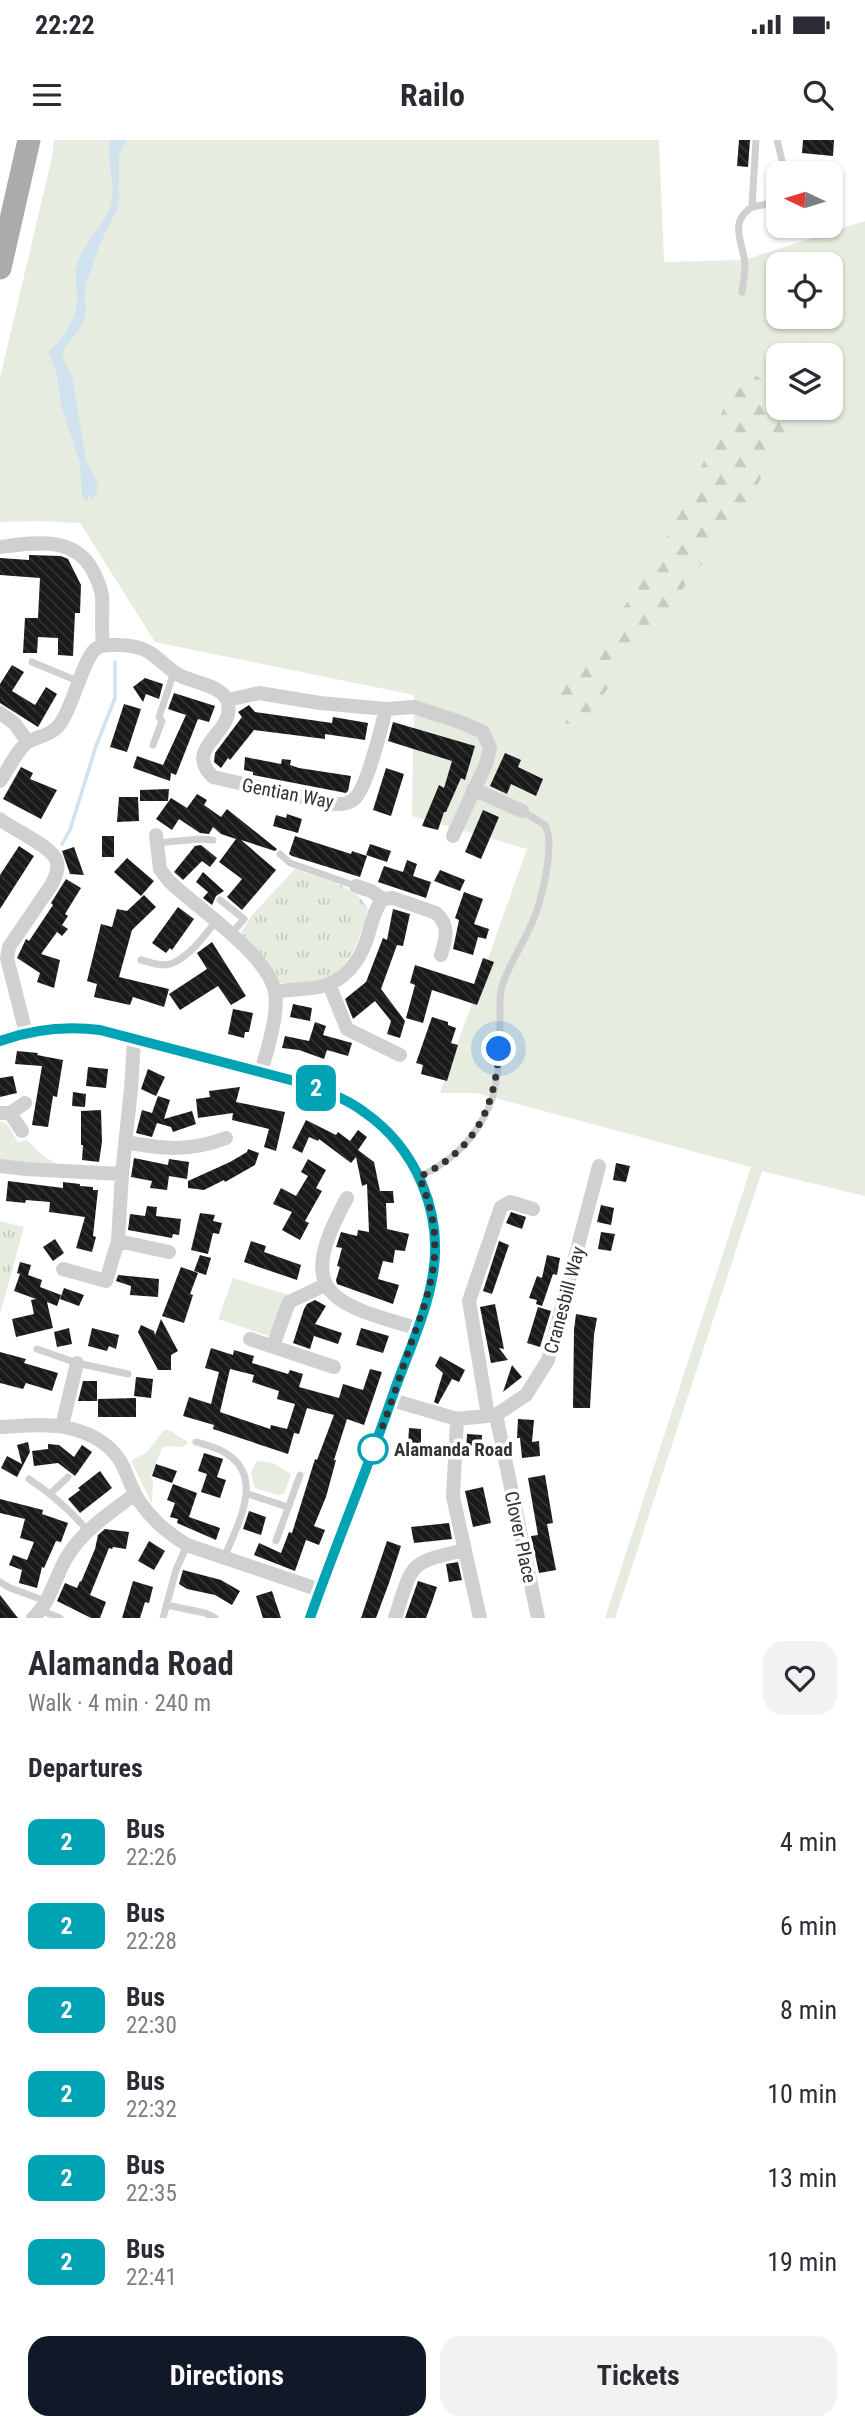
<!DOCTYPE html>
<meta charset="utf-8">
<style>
:root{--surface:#fff;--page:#f2f2f3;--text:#2b2b33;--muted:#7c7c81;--accent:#111827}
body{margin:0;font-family:"Roboto Condensed",sans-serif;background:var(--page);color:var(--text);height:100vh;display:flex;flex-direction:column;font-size:26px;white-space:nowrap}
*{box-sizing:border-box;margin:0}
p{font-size:23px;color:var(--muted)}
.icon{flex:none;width:38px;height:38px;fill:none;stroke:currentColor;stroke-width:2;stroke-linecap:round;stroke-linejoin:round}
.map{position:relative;height:1478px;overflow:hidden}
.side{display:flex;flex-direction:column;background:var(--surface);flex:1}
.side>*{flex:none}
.badge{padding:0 14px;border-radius:10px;font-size:24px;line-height:46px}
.needle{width:46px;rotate:274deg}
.controls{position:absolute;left:766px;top:21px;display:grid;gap:14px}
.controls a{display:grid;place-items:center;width:77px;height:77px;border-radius:14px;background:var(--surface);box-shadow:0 2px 5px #0004;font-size:35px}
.you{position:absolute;width:35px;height:35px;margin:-18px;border:5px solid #fff;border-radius:50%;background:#1a73e8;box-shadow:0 0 0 10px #1a73e833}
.map>.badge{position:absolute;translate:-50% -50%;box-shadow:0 0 0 4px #fff}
h2{padding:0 28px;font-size:26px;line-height:63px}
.round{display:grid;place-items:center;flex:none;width:74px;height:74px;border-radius:21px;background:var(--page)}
.overview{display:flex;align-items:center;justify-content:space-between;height:119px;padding:0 28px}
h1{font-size:33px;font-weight:700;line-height:52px}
.button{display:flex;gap:14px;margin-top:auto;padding:14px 28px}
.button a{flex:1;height:80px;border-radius:21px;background:var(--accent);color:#fff;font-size:28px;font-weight:700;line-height:80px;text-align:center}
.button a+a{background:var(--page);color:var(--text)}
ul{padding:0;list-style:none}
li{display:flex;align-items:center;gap:21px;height:84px;padding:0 28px}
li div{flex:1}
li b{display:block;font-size:26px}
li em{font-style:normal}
li .badge{min-width:77px;font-weight:700;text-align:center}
.status{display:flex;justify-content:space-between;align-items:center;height:49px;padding:0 35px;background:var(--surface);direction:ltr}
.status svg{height:19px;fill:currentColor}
header{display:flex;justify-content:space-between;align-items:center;height:91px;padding:0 28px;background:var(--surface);font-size:32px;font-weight:700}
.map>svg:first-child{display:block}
.grass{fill:#e6ecdf;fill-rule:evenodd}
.forest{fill:url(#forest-firs)}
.park{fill:url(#park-tufts)}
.water{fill:#cfe2ee}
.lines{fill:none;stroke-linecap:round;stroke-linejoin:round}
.stream{stroke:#cfe2ee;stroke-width:3.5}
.building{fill:url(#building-back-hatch);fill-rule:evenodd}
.service{stroke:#d0d0d0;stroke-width:7}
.minor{stroke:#d0d0d0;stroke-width:14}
.primary{stroke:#ababab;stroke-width:23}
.line-casing{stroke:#fff;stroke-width:16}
.line{stroke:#00a3b4;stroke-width:10}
.walk{stroke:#333;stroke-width:7;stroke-dasharray:0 12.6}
.stop-dot{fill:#fff;stroke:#00a3b4;stroke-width:3.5}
.labels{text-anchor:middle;stroke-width:7;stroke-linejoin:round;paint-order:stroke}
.street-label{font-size:19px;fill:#333;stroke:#fff}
.stop-label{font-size:19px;font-weight:bold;fill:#333;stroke:#fff;text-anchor:start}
</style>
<div class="status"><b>22:22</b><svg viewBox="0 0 49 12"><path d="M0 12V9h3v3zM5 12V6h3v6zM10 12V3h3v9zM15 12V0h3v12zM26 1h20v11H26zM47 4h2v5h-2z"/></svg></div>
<header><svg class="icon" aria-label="menu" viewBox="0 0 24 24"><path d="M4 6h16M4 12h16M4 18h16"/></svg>Railo<svg class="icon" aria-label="search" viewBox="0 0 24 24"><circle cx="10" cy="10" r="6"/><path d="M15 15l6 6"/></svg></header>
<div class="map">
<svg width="865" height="1478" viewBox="0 0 865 1478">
<defs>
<pattern id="forest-firs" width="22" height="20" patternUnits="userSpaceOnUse" patternTransform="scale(1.75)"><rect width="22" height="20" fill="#e6ecdf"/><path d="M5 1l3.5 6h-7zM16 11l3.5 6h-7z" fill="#c6cbc0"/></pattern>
<pattern id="park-tufts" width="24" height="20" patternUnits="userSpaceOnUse" patternTransform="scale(1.75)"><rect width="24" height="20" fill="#e6ecdf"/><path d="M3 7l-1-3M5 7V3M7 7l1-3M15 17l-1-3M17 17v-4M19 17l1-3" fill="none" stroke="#c6cbc0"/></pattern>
<pattern id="building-back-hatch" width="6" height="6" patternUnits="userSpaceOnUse" patternTransform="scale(1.75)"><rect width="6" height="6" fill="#1a1a1a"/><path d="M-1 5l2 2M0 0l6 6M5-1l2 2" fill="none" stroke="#333"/></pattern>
</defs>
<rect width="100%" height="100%" fill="#fff"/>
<!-- grass -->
<path class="grass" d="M54,0h605l5,122 80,-2 121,-39v975l-103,-25 -147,447h-10l146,-451 -274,-74h-37l87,-244 -115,-33 2,-121 -259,-53 -75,-119 -43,-2 -37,1v-144l52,-221zM779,124h52v53h-52zM779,215h52v53h-52z
M0,981l7,3 11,18 9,-2 16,16 19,11 -62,-6z
M233,1138l56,17 -20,41 -51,-17z
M164,1290h5l19,12 -5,5 -15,-1 -6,2 -11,28 2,6 -1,22 -21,-43 16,-9z
M257,1321l16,2 18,11 -7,20 -7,1 -22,-7 -4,-15z"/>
<!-- forest -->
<path class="forest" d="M831,158l6,8 -16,49h-25l19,-38h16z
M738,229l10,1 19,13 12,-7v32h22l-56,98 -163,217 -14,1 -10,-7 -5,-15 10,-27 44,-44 44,-63 46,-89z"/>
<!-- park -->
<path class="park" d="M295,729c26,10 58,14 73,39 -11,48 -31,87 -89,75l-22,-31 -17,-18 12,-19z
M0,1081l24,6 -24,87z"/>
<!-- water -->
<path class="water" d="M111,0h16l-8,15v49l-19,40 -14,41 -2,12 2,12 -3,15 -19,25 -2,6 10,22 14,83 12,25 -1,8 -6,6 -2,-5 -2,7 -5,-5 -2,-33 -19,-58 -5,-35 -8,-17c14,-14 27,-30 29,-51 1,-12 -3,-26 0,-37 7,-25 31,-40 35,-67 3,-20 -7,-38 -1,-58z"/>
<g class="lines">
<!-- stream -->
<path class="stream" d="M62,704l8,-14 26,-84 19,-48v-36"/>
</g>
<!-- building -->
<path class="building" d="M739,0h11l-2,27 -11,-1z
M803,0h31l-1,16 -31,-3z
M29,415l32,1 7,3 13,26 -1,28h-5l-2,43 -15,-1v-17l-20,-1 -1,16h-14l2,-35h13l2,-40 -40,-3v-17l29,2z
M12,525l12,7 -12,19 23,14 11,-18 11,7 -19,33 -38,-24v-19z
M145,538l18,6 -4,15 -13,-5 -3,8 -10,-15z
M174,553l41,13 -6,16 -11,-3 -22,56 -5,-2 -1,8 -37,-13 4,-12 26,9 23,-50 -18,-6z
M124,564l17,5 -14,43 -17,-5z
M249,565l6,7 77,11 1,-6 35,6 -3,17 -40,-6v5l-71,-9 -24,30 -2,-2 -7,10 -7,-6 1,-9 27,-36 -4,-5z
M393,582l82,24 -10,34 -4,-2 -15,34h-2l-6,18 -16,-4 17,-41 5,3 8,-27 -64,-20z
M505,613l16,7 -3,7 25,12 -7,17 -25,-12 -4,10 -17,-8z
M245,617l36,7 1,-5 9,1 -1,5 9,3 52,8 -3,15 -2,2 -93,-18v-3l-9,-2z
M21,627l12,6 -3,6 27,11 -16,29 -38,-20z
M386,628l18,6 -13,42 -18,-6z
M169,649l-1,12h-28v-11z
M197,654l10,6 -3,5 17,12 6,-8 50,40 -2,2 -34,-11 35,30 -34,40 -15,-13 15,-18 -23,-17 17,-23 -15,-5 -8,-7 -4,7 -9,-1 -21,-14 -7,11 -16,-11 15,-21 16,10z
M119,657h19l1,24 -22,1z
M483,670l16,7 -18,42 -16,-7z
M287,674l15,5 -4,14 -25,-7 3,-11 10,3z
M102,696h12v21h-12z
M295,696l56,18 1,-3 15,5 -7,21 -68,-21 -3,-2z
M370,704l21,7 -4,11 -21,-7z
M201,705l16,13 -7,9 -8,-6 -19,19 -9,-8 21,-26z
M19,706l15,10 -34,53v-34z
M74,707l10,28 -14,-1 -8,-23z
M127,718l27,23 -13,15 -27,-24z
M407,720l10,4 -4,12 18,6 -5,16 -48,-16 6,-16 19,6z
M440,730l25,10 -5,11 -26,-10z
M203,732l21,19 -8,5 -4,9 -9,-7 5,-6 -12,-10z
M66,739l15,9 -16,26 3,2 -6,9 6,4 -6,7 -5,-4 -16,22 19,6 -6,28 -17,-6 3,-9 -23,-15 9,-19 3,2 24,-36 -2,-2z
M464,752l19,7 -9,25 15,5 -3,10 -8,-2 -5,18 -20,-6 6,-29 -4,-2z
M144,755l12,12 -24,23 -13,47 50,12 -5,18 -31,-10 -3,8 -36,-8 3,-13 -10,-3 14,-57 11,3 5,-18 10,2z
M178,767l16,12 -22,31 -2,-2 -4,5 -14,-10z
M393,769l17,5 -7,32 -6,-1 -16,44 24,32 -5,17 -13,-4 4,-13 -16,-20 -22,18 -8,-20 21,-17 17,-44 4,2z
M212,802l34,54 -15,9 -13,-19 -38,24 -11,-16 38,-25 -10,-16z
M483,818l11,4 -17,43 -45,-15 -9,33 -17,-5 9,-33 -5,-2 5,-18 59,19z
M293,864l19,4 -2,13 -20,-4z
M233,869l20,4 -4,19h-4l-1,6 -16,-4z
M432,877l16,5v3l8,3 -5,15 7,2 -11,36 -26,-7 2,-9 -7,-2z
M315,882l11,4 -3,9 29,8 -4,13 -21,-6 -3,9 -25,-9 -17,-2 3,-12 24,5z
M17,911l21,2 -1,2 26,5 -6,37 -4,-1 -5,31 -16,-2 10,-59 -27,-2z
M88,927l20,2 -2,19 -20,-2z
M148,929l17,8 -9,19 -15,-7z
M13,936l4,17 -17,4v-19z
M240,947l-4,15 49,10 -9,39 -12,-4 5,-18 -37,-9 1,-7 -35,5 -2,-19 14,-2 -1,-6z
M73,952l13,2 -1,13 -13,-1z
M158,956l12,4 -6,19 28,-8 4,13 -23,8 -2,-5 -14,-4 -5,14 -16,-4 6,-23 10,3z
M101,970l1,32 -3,20 -17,-2 1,-15h-2v-34z
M306,980l30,15 2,-3 12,9 8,-11 9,7 -9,13 16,12 6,29h13l1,12h-8l1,26 22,5 -4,17 -10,-1 -2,13 -10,-2 -5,18 21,6 -6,19 -56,-20 -1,-4 4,-13 -3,-1 5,-18 -6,-1 5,-15 16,4 1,-6 11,2 -2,-48 -5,2 -6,-29 -5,6 -32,-24 -1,2 -9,-4 -7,16 -10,-5z
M248,1009l11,4 -4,12 -30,17 -1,-2 -20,10 -16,-2v-7l42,-19 17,-10z
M134,1018l34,7 1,-6 20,3 -2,17 -18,-3 -2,14 -17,-2 2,-7 -21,-4z
M308,1019l18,11 -10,18 6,3 -17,30 4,2 -9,17 -18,-10 10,-18 -19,-8 8,-16 15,8 12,-20 -7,-4z
M616,1023l14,3 -4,16 -13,-2z
M8,1041l55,7v-6l17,2v2l13,1v3h5l-5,46 3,1 -4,15 -16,-4 9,-31 -36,-5 1,-10 -24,-2 -1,3 -19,-2z
M601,1065l13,3 -3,17 -14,-3z
M147,1066l10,1 -1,9 25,3 -2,16 -6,-1 -1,4 -44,-8 2,-16 15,2z
M511,1072l15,5 -4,12 -16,-6z
M200,1073l15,2 -2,6 9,2 -3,11 -6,-1 -5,21 -17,-4z
M601,1092l14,2 -4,17 -13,-2z
M55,1099l9,14 -11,8 -10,-14z
M251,1101l15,5 -2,6 37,13 -4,15 -53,-18z
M499,1101l10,4 -17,49 -9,-3z
M200,1115l11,3 -5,17 -12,-4z
M547,1115l13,3 -3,17 -4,-1 -11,32 -6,-2 1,-4 -8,-2 8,-22 5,2z
M20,1122l11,3 -3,10 14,5 -2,7 21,8 -4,11 -10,-4 6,26 -37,9 -4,-18 22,-5 -3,-14 5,-1 -22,-8 6,-17 -3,-1z
M181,1127l17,6 -8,21 3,1 -9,28 -22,-7z
M118,1135l41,4 -1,18 -28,-2 1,-9 -15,-5z
M64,1148l20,7 -5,11 -19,-7z
M315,1160l11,6 -11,18 27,9 -4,11 -24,-8 -4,13 -17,-6 11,-34 3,-5z
M495,1164l9,45 -5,-1 9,12 -17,3 -11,-56z
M538,1167l13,4 -11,36 -13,-4z
M576,1174l21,4 -3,17 -4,73h-17l1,-78z
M161,1179l17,32 -7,4v15h-13l-20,-38 3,-7 13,6 1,4z
M69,1188l3,16 -15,3 -3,-15z
M92,1188l27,7 -3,14 -7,-3 -2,5 -19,-5z
M361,1188l28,8 -6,17 -27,-8z
M211,1208l22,7 1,-5 20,6 -2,7 36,11 2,-4 13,4 -4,13 40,11 4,-14 20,6 7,-21 12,3 -18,53 -17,-6 -13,41h2l-10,37 -12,29 11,4 -6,15 -13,-5 -11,31 -41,-16 5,-12 22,10 8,-21 3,1 23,-74 2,1 17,-45 -27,-7 -8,26 -5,-1 -6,21 -75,-25 1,-4 -31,-9 6,-19 22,7 8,-32 -14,-4zM230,1229l24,6 -2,7 27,9 -2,8 18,5 -8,25 -16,-4 -1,4 -50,-17z
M0,1212l26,7 -2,4 34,10 -6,18 -26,-8 -3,6 -23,-6z
M440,1216l25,14 -6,12 -7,-3 -14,25 -4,-2 9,-29 -8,-7z
M512,1225l10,12 -19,15z
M136,1237l17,2 -2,19 -17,-2z
M83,1241h14v20h-19z
M136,1258v19h-38v-18z
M518,1279l16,1 -2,22 7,-1 1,15 -18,2 -2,-20h-3z
M409,1288l12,1v18l-13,-1z
M467,1294l15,1 -1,19 -15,-1z
M28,1302l2,10 -13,25 -16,-9 6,-12 15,8 -5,-19z
M48,1304l11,1 15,12 8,-12 10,7 -17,24 -17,-13 -24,3 -2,-15 16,-2z
M204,1313l19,6 -6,18 9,3 -6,18 -19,-6 6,-18 -9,-3z
M156,1324l21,7 -5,12 -20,-7z
M100,1331l12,17 -32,25 -12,-14 12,-9 -2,-2z
M545,1335l8,48 -6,1 9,46 -17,3 -8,-37 7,-1 -10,-57z
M173,1344l24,9 -8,24 31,11 -4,12 -39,-17 1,-4 -8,-2 5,-14 -8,-3z
M483,1347l8,36 -18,4 -8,-36z
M0,1359l43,11 -1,4 26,9 -7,19 -5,-1 -12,27 -2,-1 -5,21 -18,-5 3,-13 -13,-5 4,-10 14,5 7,-18 -14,-4 5,-19 -25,-6z
M249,1371l17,6 -5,18 -18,-6z
M449,1383l3,16 -38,4 -3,-16z
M105,1389l24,3 -3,17 -13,-2 -1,2 -3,-1 -19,47 16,7 -6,16h-9l-34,-17 8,-18 12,5 3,-7 1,1 14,-33 3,-14z
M149,1401l16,10 -11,19 -16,-9z
M387,1401l14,5 -12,37 -13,35h-15z
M458,1422l4,18 -13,2 -3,-18z
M183,1430l38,10 19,11 -8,14 -17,-10 -28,-6 -8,-5z
M133,1441l20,6 -4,16 -4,-1 -5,16h-18z
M418,1441l19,6 -5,15 -6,16h-21z
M272,1451l9,27h-18l-7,-22z
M0,1455l18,23h-18z"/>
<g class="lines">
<!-- service -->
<path class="service" d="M756,0l-4,67 27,-5
M777,0l8,33
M742,152c1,-9 3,-19 3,-28 -2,-22 -17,-42 7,-57
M32,522l48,20
M153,605l9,-24 -3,-4 15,-45
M157,703l42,-4 14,1
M280,714l10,9 66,23
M220,760l24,19 -13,15
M141,820c9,2 19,7 29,4 18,-5 35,-29 46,-43
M419,1037c29,-14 50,-32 65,-60 17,-30 15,-67 16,-99 0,-11 -1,-22 2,-32 7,-22 21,-42 30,-63 9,-20 24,-79 13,-98l-23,-14
M37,1209l40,14 51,11
M196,1302c10,3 23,6 31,12 38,24 10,71 -2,102
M29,1339c23,15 41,31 59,52
M51,1353l17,-16
M248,1354l40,13
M276,1401l24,-66
M0,1442l10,6 36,13
M166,1465l39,8 10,5
M42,1471l18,7
M163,1478l13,-48 11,-25"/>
<!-- minor -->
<path class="minor" d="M0,407c34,-4 74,-12 93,24 4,8 8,16 9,25 1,17 -1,33 1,49
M228,560l31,-7 61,10 66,6 28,-2 46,15 23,10 7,16 -4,16 -33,72
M0,573l14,10 14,19
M0,641c7,-10 19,-34 28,-39 12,-7 23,-6 32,-18 13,-17 24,-69 37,-76 6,-4 14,-3 21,-3 11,0 22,2 31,7 11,7 19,17 30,23 14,8 45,10 49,28 7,31 -46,44 -15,74l113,26c10,1 18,3 27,-3 14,-10 28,-72 33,-91
M473,649l49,22
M0,679c13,11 54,28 57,43 2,8 -2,15 -5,22l-43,63 -2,11 19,75
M156,695l4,34 8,11c27,27 100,74 107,112 4,22 -8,59 -14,80
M356,746l15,5 12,8 10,-1 43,15c14,12 10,26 5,42
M329,844l18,45 53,26
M275,852c14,-3 29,-2 44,-5 25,-5 40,-25 48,-48 4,-13 7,-30 16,-40
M0,901c31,-11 67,-15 100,-11l202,53c21,8 44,15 62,29 52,36 79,100 69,162 -6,38 -25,79 -38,115 -26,77 -58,152 -85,229
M0,973h10l15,-10
M10,973l12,18
M125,1002c38,7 65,10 101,-4
M0,1026l25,3 97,5
M347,1058c-53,96 -17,105 69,130
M118,1101l51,11
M63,1129l43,12 12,-40 4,-67 9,-85 3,-49
M250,1199l84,28
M273,1206l16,-44 36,-17
M392,1260l65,19 39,-4 30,-20 22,-35 51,-194
M496,1275l42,203
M488,1276l-19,-115 32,-94 9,-5 23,7
M457,1279l-4,78 27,121
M62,1286l15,-63
M0,1287c21,-1 44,-4 64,0 25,5 49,17 60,41 5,12 9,24 16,34 13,19 28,31 47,43l133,45
M33,1478c17,-14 22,-42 34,-61 16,-27 43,-44 68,-63
M395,1478c18,-55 12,-55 70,-68"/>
<!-- primary -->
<path class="primary" d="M0,128l29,-128"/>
</g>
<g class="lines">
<defs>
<path id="line" d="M0,901c31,-11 67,-15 100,-11l202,53c21,8 44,15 62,29 52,36 79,100 69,162 -6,38 -25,79 -38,115 -26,77 -58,152 -85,229"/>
</defs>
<!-- line casing -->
<use href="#line" class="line-casing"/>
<!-- line -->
<use href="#line" class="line"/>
<!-- walk -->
<path class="walk" d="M373,1309c13,-29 23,-61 33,-91 24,-69 44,-110 13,-181 56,-27 76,-68 80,-128"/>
</g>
<!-- markers -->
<circle class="stop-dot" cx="373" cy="1309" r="14"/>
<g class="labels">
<!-- street labels -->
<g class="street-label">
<text transform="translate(288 653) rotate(11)" y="7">Gentian Way</text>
<text transform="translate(564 1160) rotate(-75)" y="7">Cranesbill Way</text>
<text transform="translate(521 1397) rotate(78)" y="7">Clover Place</text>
</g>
<!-- stop labels -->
<g class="stop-label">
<text x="394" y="1316">Alamanda Road</text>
</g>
</g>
</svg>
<div class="controls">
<a><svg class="needle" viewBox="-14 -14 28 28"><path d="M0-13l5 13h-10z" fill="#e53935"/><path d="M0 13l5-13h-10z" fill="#7c7c81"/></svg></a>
<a><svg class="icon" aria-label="locate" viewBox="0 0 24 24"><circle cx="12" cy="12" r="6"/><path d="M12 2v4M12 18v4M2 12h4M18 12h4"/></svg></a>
<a><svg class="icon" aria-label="layers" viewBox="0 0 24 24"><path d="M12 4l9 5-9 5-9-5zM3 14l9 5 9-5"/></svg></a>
</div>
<div class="you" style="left:499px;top:909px"></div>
<b class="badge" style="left:316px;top:948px;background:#00a3b4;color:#fff">2</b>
</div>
<section class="side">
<div class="overview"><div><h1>Alamanda Road</h1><p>Walk · 4 min · 240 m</p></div><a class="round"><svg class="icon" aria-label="heart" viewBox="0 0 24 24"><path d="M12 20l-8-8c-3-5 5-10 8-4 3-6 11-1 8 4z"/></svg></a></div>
<h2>Departures</h2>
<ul>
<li><span class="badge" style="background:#00a3b4;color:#fff">2</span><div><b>Bus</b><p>22:26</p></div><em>4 min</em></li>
<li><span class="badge" style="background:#00a3b4;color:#fff">2</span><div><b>Bus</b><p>22:28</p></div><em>6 min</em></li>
<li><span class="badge" style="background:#00a3b4;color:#fff">2</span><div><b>Bus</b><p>22:30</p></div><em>8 min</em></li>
<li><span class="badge" style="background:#00a3b4;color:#fff">2</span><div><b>Bus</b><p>22:32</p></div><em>10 min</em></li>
<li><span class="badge" style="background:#00a3b4;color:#fff">2</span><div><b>Bus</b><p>22:35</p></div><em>13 min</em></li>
<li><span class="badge" style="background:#00a3b4;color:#fff">2</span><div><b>Bus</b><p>22:41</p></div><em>19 min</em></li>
</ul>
<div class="button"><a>Directions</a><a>Tickets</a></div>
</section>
